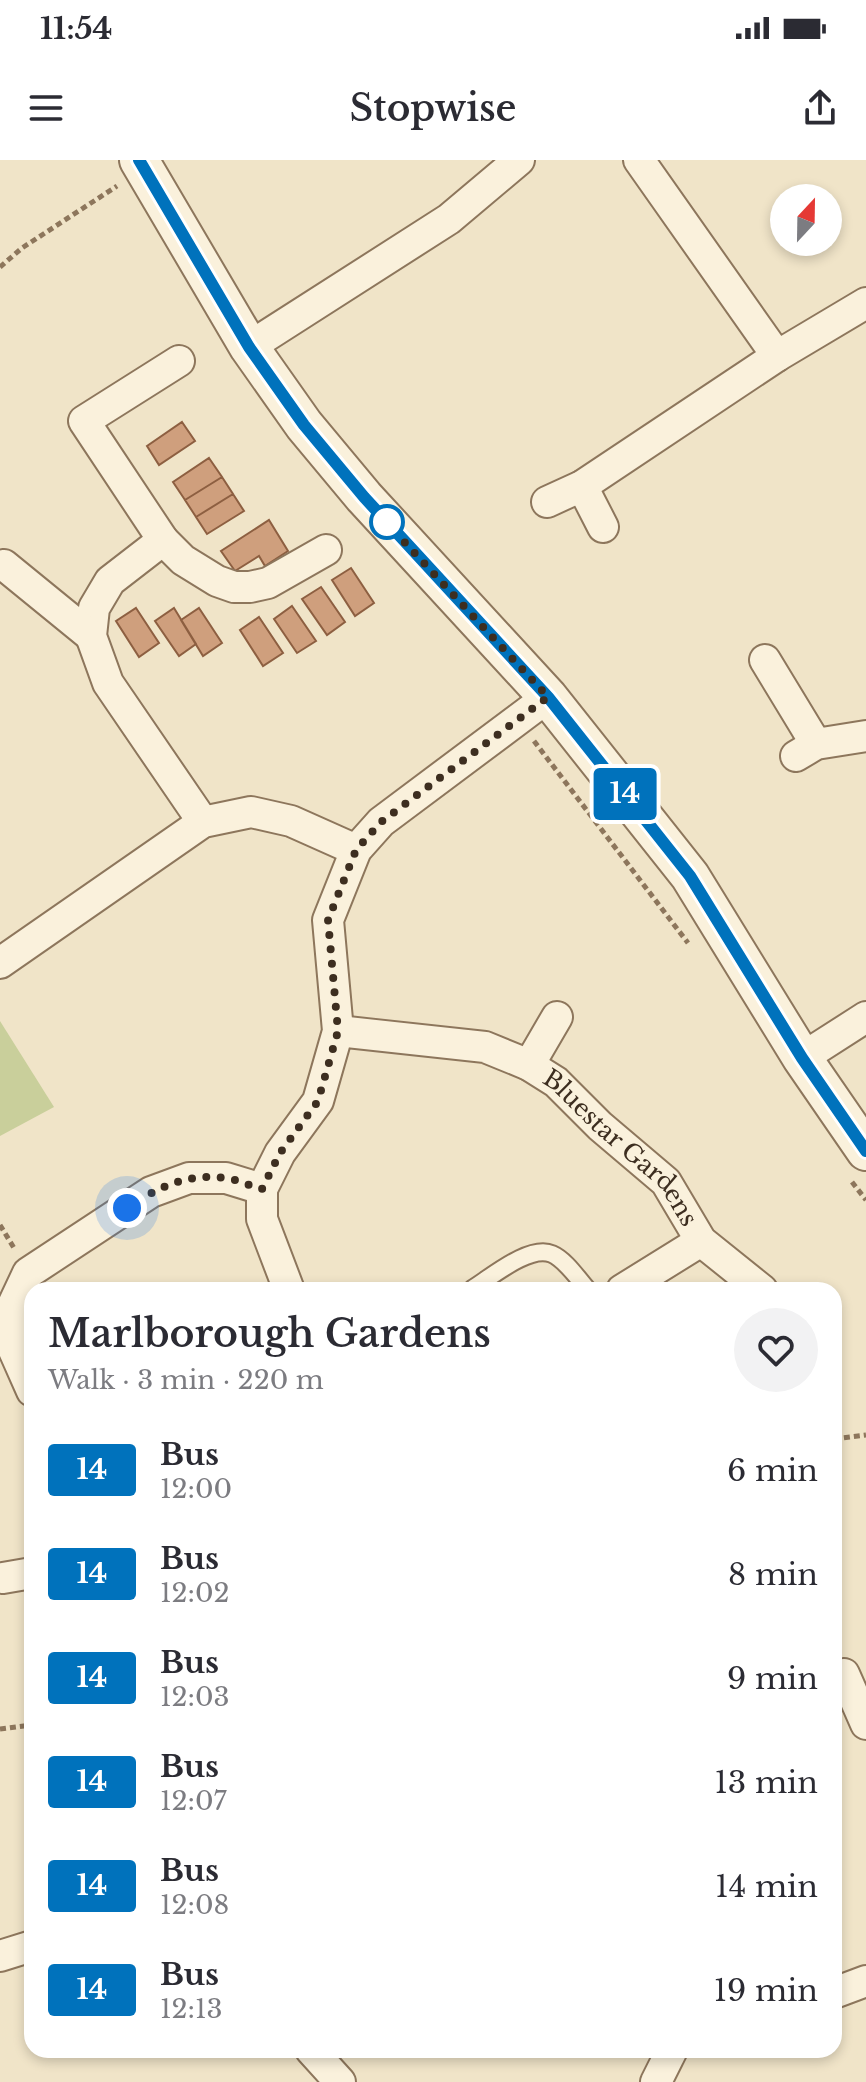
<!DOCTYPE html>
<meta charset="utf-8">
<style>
:root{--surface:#fff;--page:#f2f2f3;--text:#2b2b33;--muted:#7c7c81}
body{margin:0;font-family:"Libre Baskerville",serif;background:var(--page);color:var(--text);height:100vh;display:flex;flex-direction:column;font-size:30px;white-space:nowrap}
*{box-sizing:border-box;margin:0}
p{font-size:26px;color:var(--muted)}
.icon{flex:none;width:44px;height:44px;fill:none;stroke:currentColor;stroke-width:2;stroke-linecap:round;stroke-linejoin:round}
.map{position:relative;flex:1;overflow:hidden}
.sheet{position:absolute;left:24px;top:1122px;width:818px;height:776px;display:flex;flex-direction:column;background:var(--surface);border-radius:24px;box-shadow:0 4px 12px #0003}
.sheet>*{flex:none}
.badge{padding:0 16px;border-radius:6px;font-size:28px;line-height:52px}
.needle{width:52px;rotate:22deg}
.controls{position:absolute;left:770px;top:24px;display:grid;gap:16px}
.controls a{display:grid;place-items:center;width:72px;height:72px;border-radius:50%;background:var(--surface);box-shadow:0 4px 12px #0003;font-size:40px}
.you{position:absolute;width:40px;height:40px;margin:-20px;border:6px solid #fff;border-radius:50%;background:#1a73e8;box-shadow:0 0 0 12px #1a73e833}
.map>.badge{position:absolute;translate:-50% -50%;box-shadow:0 0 0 4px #fff}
.round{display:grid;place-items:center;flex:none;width:84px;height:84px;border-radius:42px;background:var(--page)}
.summary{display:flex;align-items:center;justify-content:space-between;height:136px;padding:0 24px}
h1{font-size:38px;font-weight:600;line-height:60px}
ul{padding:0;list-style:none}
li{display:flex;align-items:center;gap:24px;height:104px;padding:0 24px}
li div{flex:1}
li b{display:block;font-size:30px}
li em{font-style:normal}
li .badge{min-width:88px;font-weight:700;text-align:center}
.status{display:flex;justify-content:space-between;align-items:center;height:56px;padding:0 40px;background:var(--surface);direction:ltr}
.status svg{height:22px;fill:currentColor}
header{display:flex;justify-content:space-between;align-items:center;height:104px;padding:0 24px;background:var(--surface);font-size:36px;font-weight:600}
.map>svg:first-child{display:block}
.green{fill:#c9cf9b}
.building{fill:#cf9f7d;stroke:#8d5f41;stroke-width:2}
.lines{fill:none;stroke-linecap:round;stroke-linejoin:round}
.service-casing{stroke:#8d765c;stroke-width:20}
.minor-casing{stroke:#8d765c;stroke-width:34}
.tertiary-casing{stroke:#8d765c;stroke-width:42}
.path{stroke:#8d765c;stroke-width:5;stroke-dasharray:6 4;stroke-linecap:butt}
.service{stroke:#faf1dc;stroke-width:16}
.minor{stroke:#faf1dc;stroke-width:30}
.tertiary{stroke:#faf1dc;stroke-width:38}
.line-casing{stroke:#fff;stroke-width:18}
.line{stroke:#0072bc;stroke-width:12}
.walk{stroke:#3d2e20;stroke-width:8;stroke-dasharray:0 14.4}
.stop-dot{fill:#fff;stroke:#0072bc;stroke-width:4}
.labels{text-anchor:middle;stroke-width:7;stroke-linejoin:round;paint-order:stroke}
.street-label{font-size:24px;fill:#3d2e20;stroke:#f7eed8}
</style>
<div class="status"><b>11:54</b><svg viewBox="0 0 49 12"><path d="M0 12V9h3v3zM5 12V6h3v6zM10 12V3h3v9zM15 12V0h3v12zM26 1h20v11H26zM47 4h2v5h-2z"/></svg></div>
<header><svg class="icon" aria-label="menu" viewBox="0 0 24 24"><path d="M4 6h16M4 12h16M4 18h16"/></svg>Stopwise<svg class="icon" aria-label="share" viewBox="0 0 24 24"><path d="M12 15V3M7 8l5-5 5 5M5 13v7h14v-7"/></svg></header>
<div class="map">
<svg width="866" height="1922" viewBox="0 0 866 1922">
<rect width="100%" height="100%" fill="#f0e4c8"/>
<!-- green -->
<path class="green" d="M0,861l54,86 -54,29z"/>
<!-- building -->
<path class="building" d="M182,262l13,19 -36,24 -12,-19z
M209,298l13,19 -37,23 -12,-18z
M222,317l11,17 -37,23 -11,-17z
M233,334l11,17 -37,23 -11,-17z
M269,360l19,31 -23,15 -6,-10 -24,15 -14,-20z
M351,408l23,35 -19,13 -23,-36z
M321,427l24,35 -18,13 -25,-36z
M292,446l24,35 -19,12 -23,-34z
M136,448l23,35 -20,14 -23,-36z
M174,448l22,36 -17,12 -24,-35z
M199,448l23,35 -19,13 -22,-36z
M259,457l24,36 -20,13 -23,-36z"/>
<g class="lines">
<defs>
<path id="service" d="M472,1129c18,-11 58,-45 80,-35 14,6 26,25 36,36"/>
<g id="minor">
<path d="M639,0l138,196"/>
<path d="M249,187l200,-128 70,-59"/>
<path d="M179,201l-95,60 79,119 20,20 34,21 17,6h16l18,-4 58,-33"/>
<path d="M582,326l21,41"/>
<path d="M547,342l35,-16 195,-130 89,-53"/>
<path d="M163,380l-53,41 -16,27 -3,28 17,47 95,139"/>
<path d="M4,405l87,71"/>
<path d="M765,500l51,84"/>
<path d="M796,596l20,-12 50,-8"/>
<path d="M0,803l203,-141 48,-10 40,9 65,29"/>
<path id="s1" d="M338,871l147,16 44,18 27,17 44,44 66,56 35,59 61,49"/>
<path d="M802,898l64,-41"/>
<path d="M529,905l28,-48"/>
<path d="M289,1130l-27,-71v-30l18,-36 38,-52 20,-70 -10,-111 28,-70 25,-28 167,-125"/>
<path d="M622,1130l79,-49"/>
<path d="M32,1231l-20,-45v-39l16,-34 123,-81 38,-14h37l36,11"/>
<path d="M3,1418l29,-5"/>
<path d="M844,1514l22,50"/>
<path d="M0,1796l32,-10"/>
<path d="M834,1833l32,-12"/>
<path d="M311,1890l29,32"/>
<path d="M656,1922l16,-32"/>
</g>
<path id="tertiary" d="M139,0l110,187 55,78 60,72 184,200 142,179 112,182 64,93"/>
</defs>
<!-- service casing -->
<use href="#service" class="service-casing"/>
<!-- minor casing -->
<use href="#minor" class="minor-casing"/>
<!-- tertiary casing -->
<use href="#tertiary" class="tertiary-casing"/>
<!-- path -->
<path class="path" d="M0,107l22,-19 95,-62
M534,581l154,202
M852,1022l14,18
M0,1065l14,23
M834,1279l32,-4
M0,1569l32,-4"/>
<!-- service -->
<use href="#service" class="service"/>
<!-- minor -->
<use href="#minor" class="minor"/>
<!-- tertiary -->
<use href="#tertiary" class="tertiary"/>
</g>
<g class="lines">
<defs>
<path id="line" d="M139,0l110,187 55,78 60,72 184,200 142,179 112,182 64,93"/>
</defs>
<!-- line casing -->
<use href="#line" class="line-casing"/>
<!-- line -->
<use href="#line" class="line"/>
<!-- walk -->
<path class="walk" d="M127,1048c31,-21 60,-35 99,-30 12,2 24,8 36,11l18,-36 38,-52 20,-70 -10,-111 28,-70 25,-28 167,-125 -164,-177 3,2"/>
</g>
<!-- markers -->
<circle class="stop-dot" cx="387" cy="362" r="16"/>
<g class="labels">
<!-- street labels -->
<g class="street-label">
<text dy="8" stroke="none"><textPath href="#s1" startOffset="320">Bluestar Gardens</textPath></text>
</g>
</g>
</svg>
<div class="controls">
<a><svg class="needle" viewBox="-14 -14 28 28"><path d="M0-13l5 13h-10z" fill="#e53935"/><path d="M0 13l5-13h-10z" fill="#7c7c81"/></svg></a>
</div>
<div class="you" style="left:127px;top:1048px"></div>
<b class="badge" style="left:625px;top:634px;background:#0072bc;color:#fff">14</b>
<section class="sheet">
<div class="summary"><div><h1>Marlborough Gardens</h1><p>Walk · 3 min · 220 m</p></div><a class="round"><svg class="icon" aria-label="heart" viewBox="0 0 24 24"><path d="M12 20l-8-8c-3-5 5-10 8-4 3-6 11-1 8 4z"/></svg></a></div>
<ul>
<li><span class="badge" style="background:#0072bc;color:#fff">14</span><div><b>Bus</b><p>12:00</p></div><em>6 min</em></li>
<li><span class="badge" style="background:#0072bc;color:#fff">14</span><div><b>Bus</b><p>12:02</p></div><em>8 min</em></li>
<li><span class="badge" style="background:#0072bc;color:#fff">14</span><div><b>Bus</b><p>12:03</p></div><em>9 min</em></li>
<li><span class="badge" style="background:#0072bc;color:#fff">14</span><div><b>Bus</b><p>12:07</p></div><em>13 min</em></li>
<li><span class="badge" style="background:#0072bc;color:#fff">14</span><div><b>Bus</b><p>12:08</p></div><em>14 min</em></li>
<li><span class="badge" style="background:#0072bc;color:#fff">14</span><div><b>Bus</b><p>12:13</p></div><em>19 min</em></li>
</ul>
</section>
</div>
